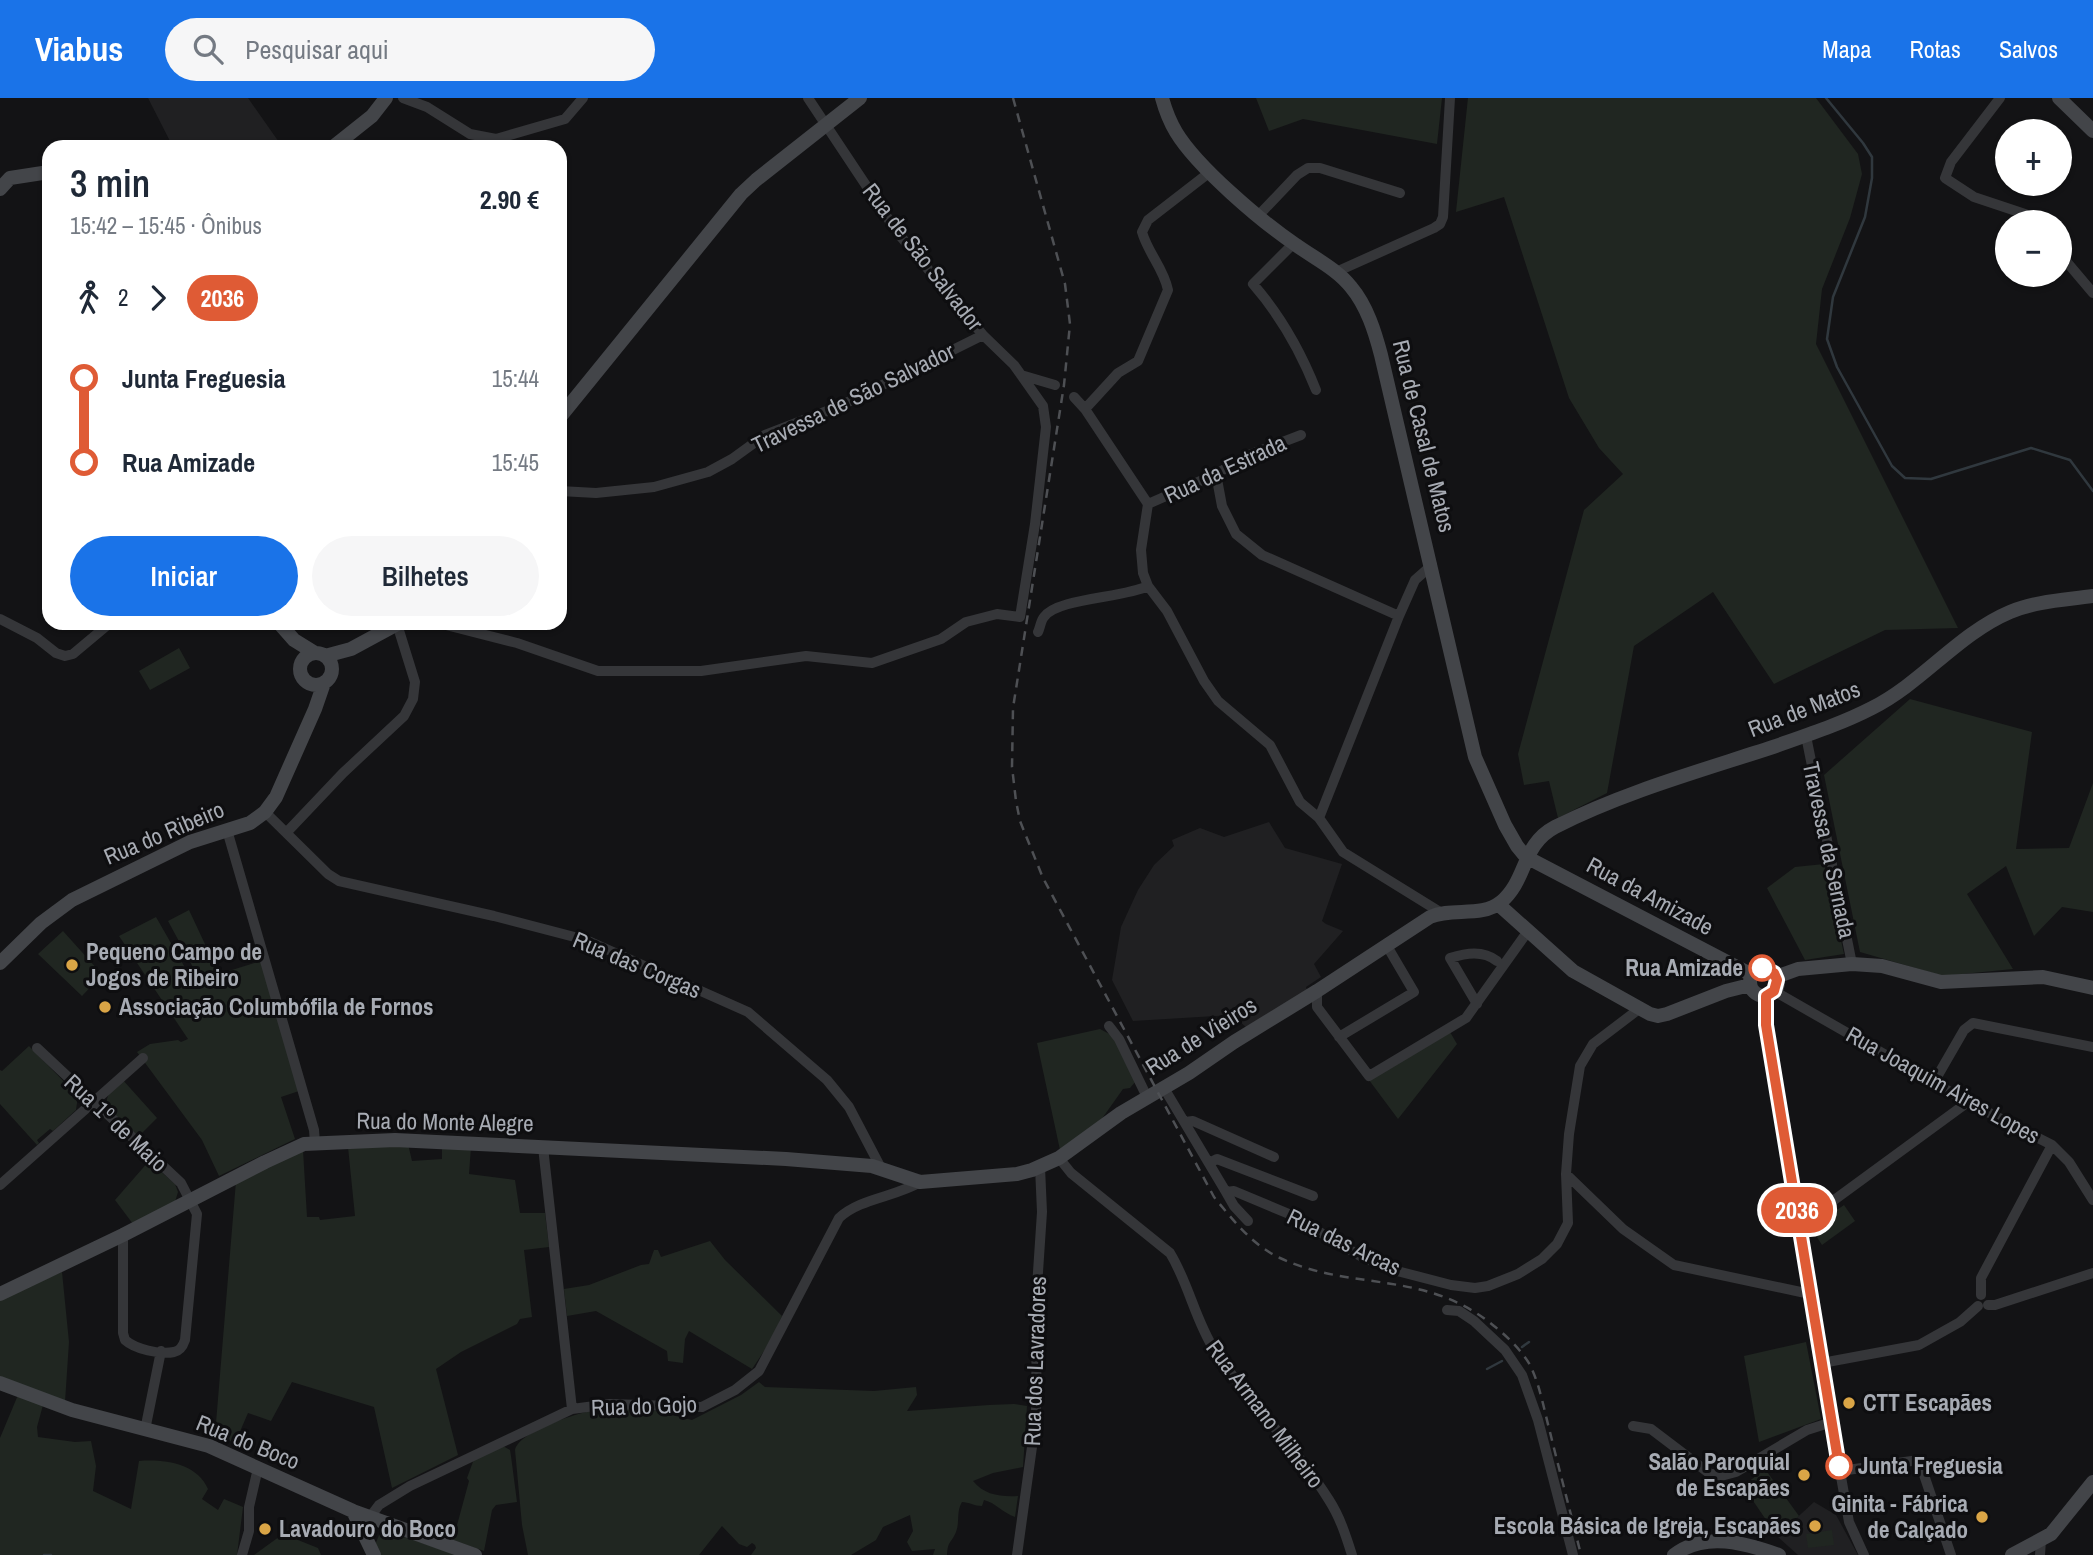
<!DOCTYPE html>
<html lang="pt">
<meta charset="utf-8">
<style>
:root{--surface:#fff;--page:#f6f6f7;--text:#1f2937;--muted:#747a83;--accent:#1a73e8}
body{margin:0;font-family:"Archivo Narrow",sans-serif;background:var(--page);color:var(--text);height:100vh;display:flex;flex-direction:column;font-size:26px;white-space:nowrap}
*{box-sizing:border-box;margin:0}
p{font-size:23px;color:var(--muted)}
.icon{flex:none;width:38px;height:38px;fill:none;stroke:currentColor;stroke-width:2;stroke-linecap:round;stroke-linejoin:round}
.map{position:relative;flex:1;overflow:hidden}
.sheet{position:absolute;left:42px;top:42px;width:525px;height:490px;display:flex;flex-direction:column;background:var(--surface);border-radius:21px;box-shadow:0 2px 5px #0004}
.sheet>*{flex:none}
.badge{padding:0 14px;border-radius:23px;font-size:24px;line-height:46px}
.tools{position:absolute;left:1995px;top:21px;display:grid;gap:14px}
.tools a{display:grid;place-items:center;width:77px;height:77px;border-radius:50%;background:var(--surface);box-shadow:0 2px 5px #0004;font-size:35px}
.map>.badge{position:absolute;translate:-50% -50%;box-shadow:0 0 0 4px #fff}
.legs{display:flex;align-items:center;gap:10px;height:77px;padding:0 28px;font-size:23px}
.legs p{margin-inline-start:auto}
.overview{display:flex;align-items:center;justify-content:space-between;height:119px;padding:0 28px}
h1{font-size:38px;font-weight:600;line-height:52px}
.cta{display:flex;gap:14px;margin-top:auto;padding:14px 28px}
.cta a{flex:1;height:80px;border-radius:42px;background:var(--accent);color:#fff;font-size:28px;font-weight:600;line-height:80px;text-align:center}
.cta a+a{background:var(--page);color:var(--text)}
ul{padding:0 28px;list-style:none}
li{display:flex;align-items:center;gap:24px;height:84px;font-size:26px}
li i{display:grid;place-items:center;width:10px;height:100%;margin:0 9px;background:currentColor}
li i::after{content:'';width:18px;height:18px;margin:-9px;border:5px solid;border-radius:50%;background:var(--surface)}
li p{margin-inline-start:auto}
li:first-child i{background:linear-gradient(#0000 50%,currentColor 0)}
li:last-child i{background:linear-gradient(currentColor 50%,#0000 0)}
header{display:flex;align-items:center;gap:42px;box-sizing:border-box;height:98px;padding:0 35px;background:var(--accent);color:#fff}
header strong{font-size:33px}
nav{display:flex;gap:38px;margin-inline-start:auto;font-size:24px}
.search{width:490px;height:63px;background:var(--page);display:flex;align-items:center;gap:18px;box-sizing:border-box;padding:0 24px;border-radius:38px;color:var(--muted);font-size:26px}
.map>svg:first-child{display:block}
.built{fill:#202022}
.green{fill:#202621}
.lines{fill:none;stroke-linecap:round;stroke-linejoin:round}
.stream{stroke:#30383e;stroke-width:2.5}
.street{stroke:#353639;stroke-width:10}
.secondary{stroke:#434549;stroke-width:14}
.rail{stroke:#4e5054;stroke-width:2.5;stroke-dasharray:9 7;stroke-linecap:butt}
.line-1-casing{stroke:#fff;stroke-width:16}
.line-1{stroke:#df5b35;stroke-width:10}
.poi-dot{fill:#daa546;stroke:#0e0e10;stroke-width:2.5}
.stop-1-dot{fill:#fff;stroke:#df5b35;stroke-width:3.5}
.labels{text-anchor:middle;stroke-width:6;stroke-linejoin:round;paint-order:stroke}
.street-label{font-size:23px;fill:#a7abb3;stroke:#0e0e10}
.poi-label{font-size:23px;font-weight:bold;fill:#a7abb3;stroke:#0e0e10;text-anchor:start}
.stop-label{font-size:23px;font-weight:bold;fill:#a7abb3;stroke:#0e0e10;text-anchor:end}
</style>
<header>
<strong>Viabus</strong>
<div class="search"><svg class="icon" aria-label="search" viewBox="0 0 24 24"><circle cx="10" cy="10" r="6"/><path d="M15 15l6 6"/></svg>Pesquisar aqui</div>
<nav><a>Mapa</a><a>Rotas</a><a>Salvos</a></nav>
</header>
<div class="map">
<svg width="2093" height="1457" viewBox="0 0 2093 1457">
<rect width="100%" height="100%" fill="#131315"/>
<!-- built -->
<path class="built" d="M148,0h100l33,47 -3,2h-105z
M1269,724l16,26 57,16 -20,57 4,3 17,7 -29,33 7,13 -15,10 1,3 -61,37 -14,-12 -99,6 -21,-41 9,-53 17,-37 16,-25 20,-19 -2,-6 28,-12 24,9z
M1814,1404l22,13 22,40h-60l-21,-19z"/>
<!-- green -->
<path class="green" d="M1256,0h186l-5,46 -134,-25 -34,12z
M1468,0h348l42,56 4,20 -12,44 -28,71 -6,55 142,284 -73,2 -111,54 -61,-92 -79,54 -27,147 -49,25 -9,-37 -25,4 -6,-31 66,-244 39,-36 -24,-26 -30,-50 -65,-201 -48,15z
M179,550l11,20 -40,22 -11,-19z
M1910,601l122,33 -16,117 53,-1 24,-65v129l-31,-5 -28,29 -28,-70 -39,28 46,75 -70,7 -83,-24 -36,-177z
M1824,766l20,90 -39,6 -38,-72 28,-21z
M189,812l30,64 42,-13 38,130 -18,6 14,42 -76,37 -17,-36 -65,-88 13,-8 28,-4 3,2 7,-3 -69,-103 37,-19 39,68 6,-3 -33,-61z
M63,833l45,50 -7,-5 -19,20 -44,-42z
M1100,931l15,8 21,44 -6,7 -7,1 -22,31 -41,30 -23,-107z
M1450,934l7,12 -59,75 -29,-39z
M29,948l49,50 -2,14 -23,21 -3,-2 -13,11 2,3 -2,2 -37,-41v-34l2,1z
M122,981l35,39 -19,19 -30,-27c-5,-15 5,-21 14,-31z
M408,1046l4,17 30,-2v-12h29l-2,27 46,6 5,33h25l4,34 -25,3 8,67 -12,2 -3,5 -56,28 -25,17 22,86 -66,33 -18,-81 -82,-25 -21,39 -23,-8 -13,30 -20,-8 21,-254 67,-31 4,67h12l1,3 35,-4 -7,-69z
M149,1063l26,23 3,8 -3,10 -42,22 -18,-24z
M1844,1107l11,16 -33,24 -11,-17z
M710,1143l15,19 57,56 -12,26 -18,27 -63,-38 -4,8 -2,24 -15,-2 -1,-10 -71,-40 -29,5 -3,-27 25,-4 52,-20 8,-1 5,-14h4l3,7z
M62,1174l7,70 -4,60 -65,-25v-78z
M1806,1244l15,77 -62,23 -15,-86z
M759,1284l6,5 109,4 42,-4 1,8 -10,16 82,-6 25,-1 13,2 -4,61 -30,6 -20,8c11,14 28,16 45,15l-3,21c-12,-4 -19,-14 -31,-17l-2,6c-8,0 -13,-4 -20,-4 -6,10 -2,20 -6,30 -5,12 -8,8 -9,23h-14l2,-6 -23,2 -5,-9 6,-11 -3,-16 -27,12 -7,13 -25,15h-100l5,-7 -1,-3 -3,-2 -5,4 -8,-3 -17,-18 -23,29h-171l-6,-30 -7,-75c4,-19 67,-39 86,-41 21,-2 44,1 65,3l2,2 24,6 49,-25z
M18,1297l25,10 -6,22 1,10 37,5 16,-1 5,25 -3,25 38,18 8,-48c24,-2 58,2 69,28l-6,10 16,11 6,-11 19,8 -6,48h-237v-117z
M503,1348l7,4 1,6 6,46 -21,3 -4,5 -8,41 -31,-11 16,-59 -2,-3 7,-19z
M1765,1371l34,47 -22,20 -34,-50z
M1832,1432l2,15 -26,3 -2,-14z
M385,1433l10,3 63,21h-78l-5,-10 4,-10z
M283,1436l35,14 3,7h-67z"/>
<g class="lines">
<!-- stream -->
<path class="stream" d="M1826,0l37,45 9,14v21l-7,39 -32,80 -6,42 10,28 55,99 13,12 26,1 100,-31 39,12 23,31
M1522,1249l7,-5
M1487,1271l15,-8
M44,1457h7"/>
<!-- street -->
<path class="street" d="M403,0l24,9 43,27 26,5 69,-20 18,-21
M2000,0l-49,64 -6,16 29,19 51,17 7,8
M1258,118l39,-41 11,-7h12l80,25
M1293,146l-40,40c27,31 48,68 63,106
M2060,156l33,39
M1336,174l98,-44 6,-4 3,-7 7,-119
M1021,277l34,10
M1074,299l11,12 63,95 -7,46 2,23 5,13 19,25 37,70 14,20 52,44 30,57 19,16 24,34 97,60
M1085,311l33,-36 20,-12 30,-71c-4,-21 -20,-37 -26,-58l6,-12 62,-48
M1216,376l6,32 14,28 26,21 137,61
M560,393l36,2 58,-6 54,-15 24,-13 33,-24 75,-29 143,-71
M1148,406l68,-30 33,-19 52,-20
M0,521l37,19 19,15 9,3 8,-2 37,-31
M443,525l3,2 71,18 81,28h103l105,-15 66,7 69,-24 25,-17 31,-8 23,3 15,-93 11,-97 -3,-21 -29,-41 -31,-30 -86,-103 -89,-134
M1038,534c2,-4 3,-12 6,-15 13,-19 80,-19 104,-31
M1806,638l46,228
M265,714l63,62 11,7 155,35 92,24 162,72 79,68 22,27 32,61
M1319,720l80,-202 16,-36 17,-15
M227,732l87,300 1,13
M287,734l56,-59 61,-57 9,-17 2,-17 -18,-58
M1317,893v16l52,69 97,-58 62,-87
M1774,893l194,111 84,43 17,17 24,38
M1766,898v29l74,446 9,51 15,33
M1477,906l-27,-46c16,-5 33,-8 47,3
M1109,928l10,13 28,58
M1339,939l75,-45 -27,-46
M37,950l144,135 16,31 -12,126c-2,6 -5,11 -11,12 -14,3 -39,-3 -49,-12l-2,-7v-98
M1934,984l30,-52 9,-7 120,24
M1164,990l62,104 8,-1 55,23 73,43 35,14 54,14 24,3 13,-2 30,-12 24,-15 15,-15 11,-21 -2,-49 3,-40 11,-68 13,-22 46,-35
M1185,1024l8,-1 81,36
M543,1049l29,262
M1059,1060l12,15 99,80c19,31 25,67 45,98 34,52 81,96 114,149 11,17 17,36 23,55
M1209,1065l8,-4 96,37
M1566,1076l57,55 51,36 136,29
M0,1087l143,-127
M1226,1094l8,14 14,15
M1800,1127l168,-123
M1981,1197v-17l71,-133
M1988,1207h7l98,-32
M1447,1212l12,1 15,10 31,29 17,25 16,45 35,135
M1822,1265l97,-18 41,-23 18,-16
M1633,1328l18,3 58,44 12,3 15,-4 71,-42 25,-8
M145,1332l16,-79
M1840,1373l79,-11 32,95
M370,1419l9,-12 31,-19 162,-77 38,-5 92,3 33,-17 24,-19 80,-153c21,-20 57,-21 81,-36
M242,1457l7,-24v-24l9,-39
M1017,1457l19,-137 1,-131 5,-75 -2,-45
M2040,1457l1,-15"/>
<!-- secondary -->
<path class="secondary" d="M1162,0c3,11 8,24 14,34 21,35 86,90 120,113 18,13 41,24 55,42 16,19 24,45 30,68l94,402 30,68 12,21 9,11 226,118
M2059,0l34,33
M333,49l39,-31 14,-18
M0,91l10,-11 39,-6
M560,319l181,-223 15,-14 104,-82
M279,525l15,17 21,13
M300 571a16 16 0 1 1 32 0a16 16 0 1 1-32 0Z
M325,558l26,-7 48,-26
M1498,806l75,67 77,43 8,2 9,-2 59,-23 24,-6
M0,865l41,-40 31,-23 118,-58 60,-19 15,-11 11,-15 39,-88 9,-26
M1750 884a14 14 0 1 1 28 0a14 14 0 1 1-28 0Z
M1776,879l22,-8 54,-5 30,2 59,16 102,-5 50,11
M0,1196l123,-59 142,-73 39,-18 91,-4 391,19 86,7 48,16 97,-8 15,-4 27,-12 62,-45 68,-40 45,-31 83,-51 113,-74c22,-10 51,1 71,-15 27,-23 20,-57 54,-75 69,-35 145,-56 218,-80 34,-12 68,-23 99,-39 50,-25 86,-74 138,-96 26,-11 56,-12 83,-16
M0,1285l72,27 137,36 144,65 122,44
M353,1413l21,44
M1674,1457c31,-24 71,-12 105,0
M2012,1457l39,-21 42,-52"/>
<!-- rail -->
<path class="rail" d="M1013,0l52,186 5,40 -6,61 -51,323 -1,59 4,34 4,20 23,57 171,319c19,23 38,48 66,61 73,34 145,11 214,68 13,10 28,25 36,39 10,20 14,45 20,67 10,41 21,82 31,123"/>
</g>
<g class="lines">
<defs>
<path id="line-1" d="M1762,870l12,5 3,7 -3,11 -8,5v29l73,441"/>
</defs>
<!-- line-1 casing -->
<use href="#line-1" class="line-1-casing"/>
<!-- line-1 -->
<use href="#line-1" class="line-1"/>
</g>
<!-- markers -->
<g class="poi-dot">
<circle cx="72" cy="867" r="7"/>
<circle cx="105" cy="909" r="7"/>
<circle cx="1849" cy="1305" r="7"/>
<circle cx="1804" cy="1377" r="7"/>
<circle cx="1982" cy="1419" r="7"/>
<circle cx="1815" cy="1428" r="7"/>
<circle cx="265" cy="1431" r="7"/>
</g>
<g class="stop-1-dot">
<circle cx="1762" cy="870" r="12"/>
<circle cx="1839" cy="1368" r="12"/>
</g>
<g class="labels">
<!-- street labels -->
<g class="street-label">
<text transform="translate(923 159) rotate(52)" y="8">Rua de São Salvador</text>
<text transform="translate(853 300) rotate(-26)" y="8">Travessa de São Salvador</text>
<text transform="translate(1424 338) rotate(76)" y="8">Rua de Casal de Matos</text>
<text transform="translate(1225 371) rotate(-25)" y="8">Rua da Estrada</text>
<text transform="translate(1804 611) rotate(-21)" y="8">Rua de Matos</text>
<text transform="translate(164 735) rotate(-23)" y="8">Rua do Ribeiro</text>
<text transform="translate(1829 752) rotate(78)" y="8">Travessa da Sernada</text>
<text transform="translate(1650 798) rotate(28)" y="8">Rua da Amizade</text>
<text transform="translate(637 867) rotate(23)" y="8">Rua das Corgas</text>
<text transform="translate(1201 938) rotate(-32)" y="8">Rua de Vieiros</text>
<text transform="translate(1943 987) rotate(29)" y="8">Rua Joaquim Aires Lopes</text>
<text transform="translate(445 1024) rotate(1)" y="8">Rua do Monte Alegre</text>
<text transform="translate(116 1025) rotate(43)" y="8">Rua 1º de Maio</text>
<text transform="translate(1344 1144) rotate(26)" y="8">Rua das Arcas</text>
<text transform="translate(1035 1263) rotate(-88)" y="8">Rua dos Lavradores</text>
<text transform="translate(644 1308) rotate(-2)" y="8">Rua do Gojo</text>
<text transform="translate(1265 1316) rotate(53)" y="8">Rua Armano Milheiro</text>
<text transform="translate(248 1344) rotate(22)" y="8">Rua do Boco</text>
</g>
<!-- poi labels -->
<g class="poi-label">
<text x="86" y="862">Pequeno Campo de<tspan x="86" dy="26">Jogos de Ribeiro</tspan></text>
<text x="119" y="917">Associação Columbófila de Fornos</text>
<text x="1863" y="1313">CTT Escapães</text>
<text x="1790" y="1372" text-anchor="end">Salão Paroquial<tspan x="1790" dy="26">de Escapães</tspan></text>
<text x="1968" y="1414" text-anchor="end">Ginita - Fábrica<tspan x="1968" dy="26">de Calçado</tspan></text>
<text x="1801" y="1436" text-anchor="end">Escola Básica de Igreja, Escapães</text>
<text x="279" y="1439">Lavadouro do Boco</text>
</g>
<!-- stop labels -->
<g class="stop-label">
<text x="1743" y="878">Rua Amizade</text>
<text x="1858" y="1376" text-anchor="start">Junta Freguesia</text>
</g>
</g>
</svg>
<div class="tools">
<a>+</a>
<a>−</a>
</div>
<b class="badge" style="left:1797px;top:1112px;background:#df5b35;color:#fff">2036</b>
<section class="sheet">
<div class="overview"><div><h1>3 min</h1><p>15:42 – 15:45 · Ônibus</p></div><b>2.90 €</b></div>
<div class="legs"><svg class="icon" aria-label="walk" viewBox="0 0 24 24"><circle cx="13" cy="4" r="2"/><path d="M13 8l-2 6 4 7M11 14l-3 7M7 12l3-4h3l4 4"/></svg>2<svg class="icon" aria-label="forward" viewBox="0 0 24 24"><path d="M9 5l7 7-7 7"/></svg><b class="badge" style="background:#df5b35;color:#fff">2036</b></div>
<ul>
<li><i style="color:#df5b35"></i><b>Junta Freguesia</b><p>15:44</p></li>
<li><i style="color:#df5b35"></i><b>Rua Amizade</b><p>15:45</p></li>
</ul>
<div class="cta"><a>Iniciar</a><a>Bilhetes</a></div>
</section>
</div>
